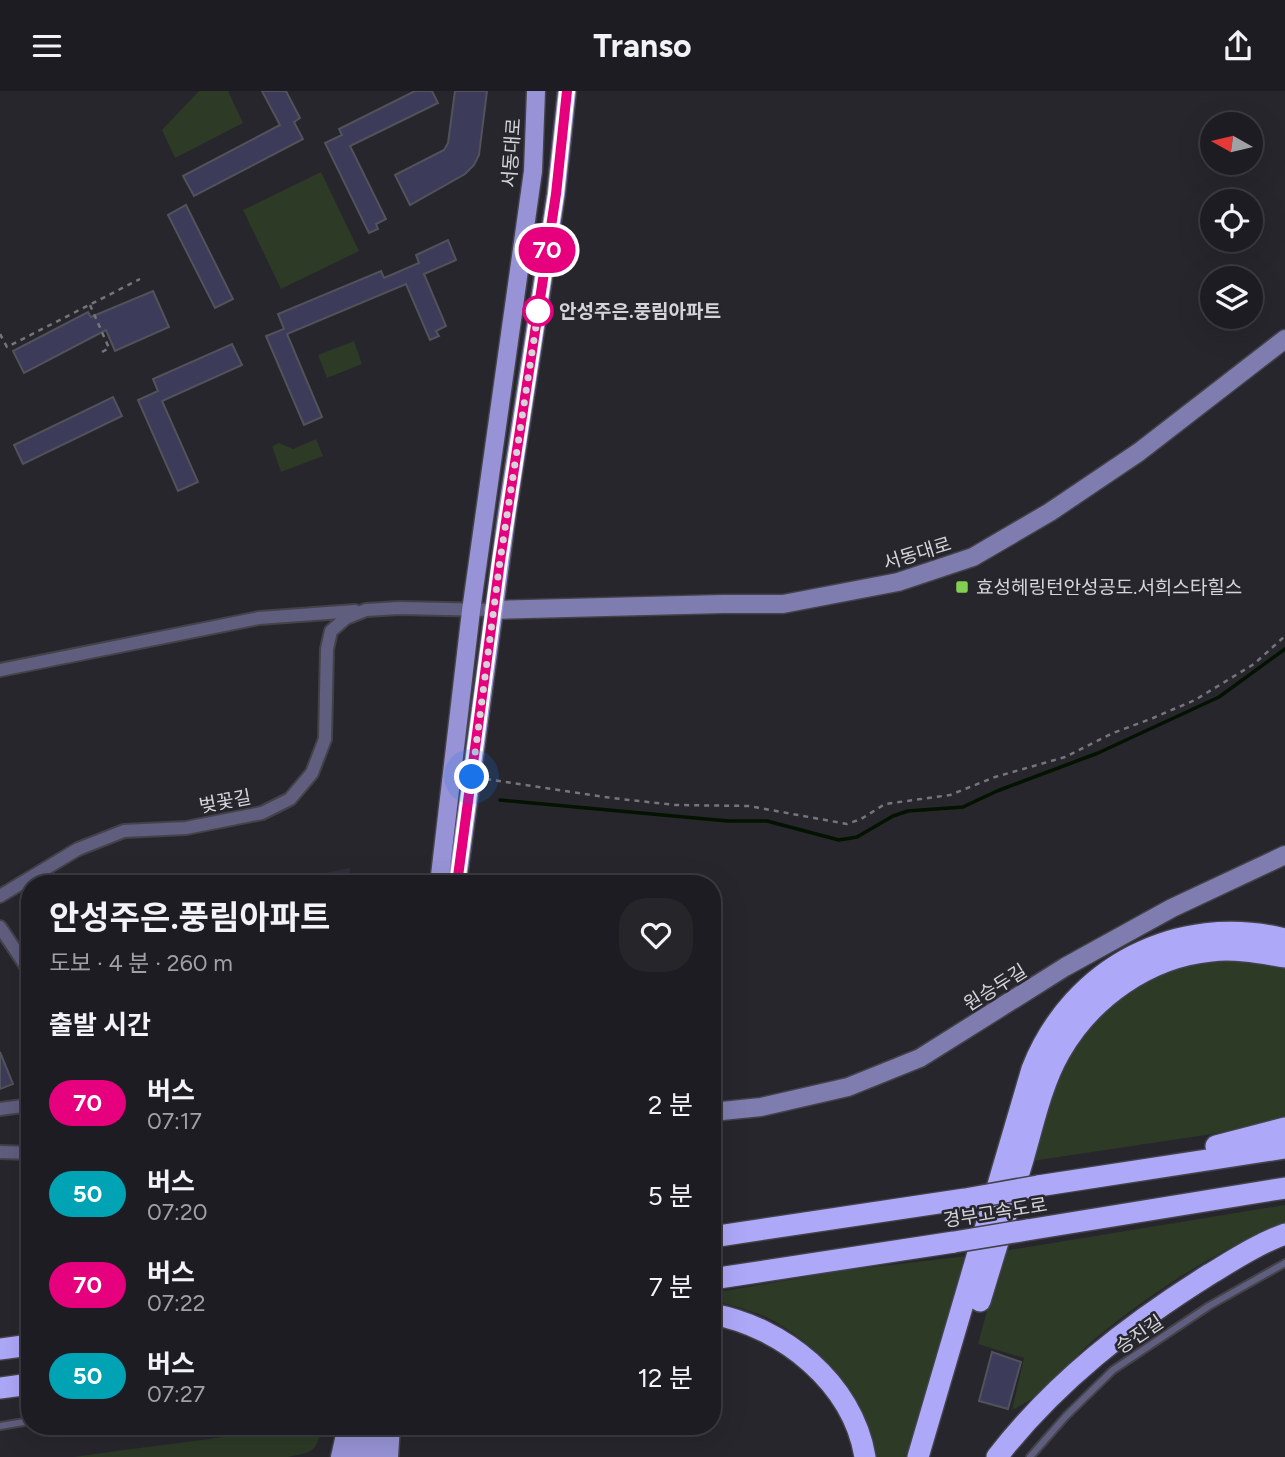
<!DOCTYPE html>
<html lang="ko">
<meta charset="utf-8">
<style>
:root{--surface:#1d1c22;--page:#25252a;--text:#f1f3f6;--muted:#a0a1a5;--line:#3b3a40}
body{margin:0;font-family:Figtree,"Noto Sans KR",sans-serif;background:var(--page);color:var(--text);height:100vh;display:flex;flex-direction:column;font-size:26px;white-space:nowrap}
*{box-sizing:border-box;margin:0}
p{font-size:23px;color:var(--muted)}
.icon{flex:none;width:38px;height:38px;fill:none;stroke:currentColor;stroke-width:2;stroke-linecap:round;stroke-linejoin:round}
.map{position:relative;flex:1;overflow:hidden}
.panel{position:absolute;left:21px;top:784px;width:700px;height:560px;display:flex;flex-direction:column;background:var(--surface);border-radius:28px;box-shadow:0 7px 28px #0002,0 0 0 2px var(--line)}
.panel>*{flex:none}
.badge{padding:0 14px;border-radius:23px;font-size:24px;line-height:46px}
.needle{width:46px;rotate:278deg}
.controls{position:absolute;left:1200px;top:21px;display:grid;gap:14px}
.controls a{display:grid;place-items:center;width:63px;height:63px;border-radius:50%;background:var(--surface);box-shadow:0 7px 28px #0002,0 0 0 2px var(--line);font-size:35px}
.you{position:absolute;width:35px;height:35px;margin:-18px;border:5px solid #fff;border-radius:50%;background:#1a73e8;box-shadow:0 0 0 10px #1a73e833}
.map>.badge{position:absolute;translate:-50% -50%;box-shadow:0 0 0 4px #fff}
h2{padding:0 28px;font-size:26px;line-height:63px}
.round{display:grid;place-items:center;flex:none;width:74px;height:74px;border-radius:28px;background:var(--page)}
.headline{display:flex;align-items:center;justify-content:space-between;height:119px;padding:0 28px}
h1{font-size:33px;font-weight:700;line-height:52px}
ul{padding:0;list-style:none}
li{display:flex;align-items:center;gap:21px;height:91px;padding:0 28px}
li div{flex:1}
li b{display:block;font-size:26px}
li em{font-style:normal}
li .badge{min-width:77px;font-weight:700;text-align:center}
header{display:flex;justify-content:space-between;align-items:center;height:91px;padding:0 28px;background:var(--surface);font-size:32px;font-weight:700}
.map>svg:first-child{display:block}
.built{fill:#2f2f3b}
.green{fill:#2c3a26}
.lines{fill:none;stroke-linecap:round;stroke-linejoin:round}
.stream{stroke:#041300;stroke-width:3.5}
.building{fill:#3d3b5a;stroke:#52525a;stroke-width:2}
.lane-casing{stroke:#434249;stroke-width:10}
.street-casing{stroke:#434249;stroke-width:16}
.secondary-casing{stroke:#434249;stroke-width:21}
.primary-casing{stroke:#434249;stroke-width:21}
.highway-casing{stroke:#434249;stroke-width:24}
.path{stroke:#76757b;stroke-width:2.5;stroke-dasharray:5 5;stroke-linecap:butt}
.lane{stroke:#5f5e7e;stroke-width:6}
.street{stroke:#5f5e7e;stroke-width:12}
.secondary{stroke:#7f7cb0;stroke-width:18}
.primary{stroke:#9893d6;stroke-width:18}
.highway{stroke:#aea8f9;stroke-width:21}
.highway-bridge-casing{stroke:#434249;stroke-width:24;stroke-linecap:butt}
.highway-bridge{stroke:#aea8f9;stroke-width:21}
.line-casing{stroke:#fff;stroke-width:16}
.line{stroke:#e6007e;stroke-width:10}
.walk{stroke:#d4d4d9;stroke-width:7;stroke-dasharray:0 12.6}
.stop-dot{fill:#fff;stroke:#e6007e;stroke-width:3.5}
.poi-dot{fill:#81d051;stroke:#27262d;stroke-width:2.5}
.labels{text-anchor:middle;stroke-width:5;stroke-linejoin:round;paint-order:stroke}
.street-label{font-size:19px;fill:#d4d4d9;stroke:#27262d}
.stop-label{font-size:19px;font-weight:bold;fill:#d4d4d9;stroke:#27262d;text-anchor:start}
.poi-label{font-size:19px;fill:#d4d4d9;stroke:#27262d;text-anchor:start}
</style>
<header><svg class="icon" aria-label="menu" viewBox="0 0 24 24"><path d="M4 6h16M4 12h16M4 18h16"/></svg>Transo<svg class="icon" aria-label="share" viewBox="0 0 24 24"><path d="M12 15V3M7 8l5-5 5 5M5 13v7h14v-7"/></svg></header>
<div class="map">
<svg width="1285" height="1366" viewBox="0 0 1285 1366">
<rect width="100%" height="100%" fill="#27262d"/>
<!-- built -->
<path class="built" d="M350,777l-1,16h-78z"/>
<!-- green -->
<path class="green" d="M199,0h29l15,32 -68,35 -13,-28z
M321,81l38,79 -78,38 -38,-79z
M354,250l8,23 -35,14 -9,-23z
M316,348l7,17 -42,16 -9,-26 7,-3 14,6z
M1244,866l41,8v158l-253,38 31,-100 22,-31 41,-39 29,-19 37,-10z
M1285,1114v17c-68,28 -130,68 -188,115 -31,26 -46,55 -85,73l12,-52 -46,-14 25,-93z
M968,1165l-60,201h-32c-18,-61 -46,-103 -102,-136 -18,-10 -42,-15 -62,-21v-7l135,-23z
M294,1335h27c-4,27 -8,26 -33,31h-214c74,-11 147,-18 220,-31z"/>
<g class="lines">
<!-- stream -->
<path class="stream" d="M500,709l228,21h39l72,19 18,-3 36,-21 15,-5 55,-4 34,-16 101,-38 121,-56 66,-48"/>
</g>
<!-- building -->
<path class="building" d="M262,0h24l14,27 -6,4 9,17 -109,57 -11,-20 97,-51z
M415,0h17l6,12 -88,43 36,73 -10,5 2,5 -9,4 -44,-90 17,-8 -3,-6z
M455,0h32l-8,64 -5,10 -9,9 -55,31 -15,-30 49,-25 4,-7z
M186,114l47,94 -18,9 -47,-93z
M448,149l8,20 -32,14 22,52 -10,5 3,5 -9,4 -24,-56 -119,50 35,83 -18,8 -38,-89 18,-7 -6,-15 103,-43 3,7 35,-15 -3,-8z
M153,200l16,36 -54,24 -9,-21 -82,43 -11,-22 75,-39 3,5z
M232,253l10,21 -80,36 36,81 -20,9 -40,-91 20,-9 -5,-12z
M113,306l9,19 -99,48 -9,-19z
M0,961l13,32 -13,5z
M992,1261l29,10 -13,47 -29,-8z"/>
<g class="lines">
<defs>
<path id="lane" d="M0,1335l30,-5
M1030,1366l36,-41 47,-46 96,-64 76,-43"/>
<path id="street" d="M0,579l259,-52 96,-7
M0,805l78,-47 46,-18 62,-3 76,-15 28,-14 22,-26 13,-34 2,-90 4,-18 15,-13 20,-8 33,-2 94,2
M0,836l30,45
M0,1018l30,-4
M0,1061l30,1"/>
<path id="secondary" d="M493,519l230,-6h60l115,-22 75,-25 77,-45 89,-60 146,-113
M712,1021l49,-5 87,-20 72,-29 145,-91 107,-59 113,-53"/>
<path id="primary" d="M439,793l32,-273 62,-440 3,-80
M457,793l50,-371 49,-319 11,-103
M340,1366l7,-31
M358,1366l5,-31
M375,1366l5,-31
M389,1366l2,-31"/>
<path id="highway" d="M1216,1055l69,-18
M1038,1095l247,-38
M1027,1139l258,-42
M712,1146l253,-38
M712,1188l242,-37
M980,1210c14,-46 28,-92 42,-138 11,-37 19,-78 38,-111 31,-54 88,-95 151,-101 24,-3 50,2 74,6
M712,1223c71,13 141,69 153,143
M0,1258l30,-4
M0,1297l30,-4
M918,1366l114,-388c40,-102 146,-157 253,-130
M997,1366c58,-75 133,-133 213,-183 25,-15 48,-30 75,-40"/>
</defs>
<!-- lane casing -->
<use href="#lane" class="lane-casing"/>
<!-- street casing -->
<use href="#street" class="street-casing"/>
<!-- secondary casing -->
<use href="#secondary" class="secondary-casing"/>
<!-- primary casing -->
<use href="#primary" class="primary-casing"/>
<!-- highway casing -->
<use href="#highway" class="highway-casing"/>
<!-- path -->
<path class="path" d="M90,214l19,43 -7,4
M0,243l7,13 133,-68
M486,688l126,19 63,7 74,1 98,18 14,-5 24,-15 65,-9 45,-18 70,-20 48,-24 40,-15 42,-18 59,-36 31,-28"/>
<!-- lane -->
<use href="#lane" class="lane"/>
<!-- street -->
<use href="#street" class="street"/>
<!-- secondary -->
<use href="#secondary" class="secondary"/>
<!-- primary -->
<use href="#primary" class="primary"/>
<!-- highway -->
<use href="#highway" class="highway"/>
<defs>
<path id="highway-bridge" d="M965,1108l73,-13
M954,1151l73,-12"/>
</defs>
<!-- highway-bridge casing -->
<use href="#highway-bridge" class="highway-bridge-casing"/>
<!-- highway-bridge -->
<use href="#highway-bridge" class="highway-bridge"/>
</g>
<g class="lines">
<defs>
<path id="line" d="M457,793l43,-323 56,-367 11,-103"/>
</defs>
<!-- line casing -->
<use href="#line" class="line-casing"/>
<!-- line -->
<use href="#line" class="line"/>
<!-- walk -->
<path class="walk" d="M472,686l28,-216 40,-261 -2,11"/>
</g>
<!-- markers -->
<circle class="stop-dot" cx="538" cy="220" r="14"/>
<rect class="poi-dot" x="955" y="489" width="14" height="14" rx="3.5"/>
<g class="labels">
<!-- street labels -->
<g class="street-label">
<text transform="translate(511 62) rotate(-86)" y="7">서동대로</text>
<text transform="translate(917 462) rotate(-17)" y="7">서동대로</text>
<text transform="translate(225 710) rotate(-11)" y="7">벚꽃길</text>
<text transform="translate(995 896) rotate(-32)" y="7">원승두길</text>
<text transform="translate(995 1121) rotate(-9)" y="7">경부고속도로</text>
<text transform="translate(1139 1243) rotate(-34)" y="7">승진길</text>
</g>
<!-- stop labels -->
<g class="stop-label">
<text x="559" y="227">안성주은.풍림아파트</text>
</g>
<!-- poi labels -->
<g class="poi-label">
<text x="976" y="503">효성헤링턴안성공도.서희스타힐스</text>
</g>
</g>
</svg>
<div class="controls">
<a><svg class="needle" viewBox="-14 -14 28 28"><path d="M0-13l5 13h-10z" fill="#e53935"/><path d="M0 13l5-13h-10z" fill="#a0a1a5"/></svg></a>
<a><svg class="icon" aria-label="locate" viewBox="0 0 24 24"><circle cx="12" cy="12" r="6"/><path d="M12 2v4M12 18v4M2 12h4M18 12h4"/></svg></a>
<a><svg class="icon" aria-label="layers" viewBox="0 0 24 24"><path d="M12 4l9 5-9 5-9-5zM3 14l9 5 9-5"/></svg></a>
</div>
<div class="you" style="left:472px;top:686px"></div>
<b class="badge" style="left:547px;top:159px;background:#e6007e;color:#fff">70</b>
<section class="panel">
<div class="headline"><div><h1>안성주은.풍림아파트</h1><p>도보 · 4 분 · 260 m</p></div><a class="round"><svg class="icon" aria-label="heart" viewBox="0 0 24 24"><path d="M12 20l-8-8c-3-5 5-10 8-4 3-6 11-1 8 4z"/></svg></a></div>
<h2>출발 시간</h2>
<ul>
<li><span class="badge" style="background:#e6007e;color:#fff">70</span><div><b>버스</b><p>07:17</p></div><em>2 분</em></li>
<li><span class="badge" style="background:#00a3b4;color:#fff">50</span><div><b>버스</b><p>07:20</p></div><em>5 분</em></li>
<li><span class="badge" style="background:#e6007e;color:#fff">70</span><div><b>버스</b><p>07:22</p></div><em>7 분</em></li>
<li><span class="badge" style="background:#00a3b4;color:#fff">50</span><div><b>버스</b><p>07:27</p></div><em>12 분</em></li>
</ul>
</section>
</div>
